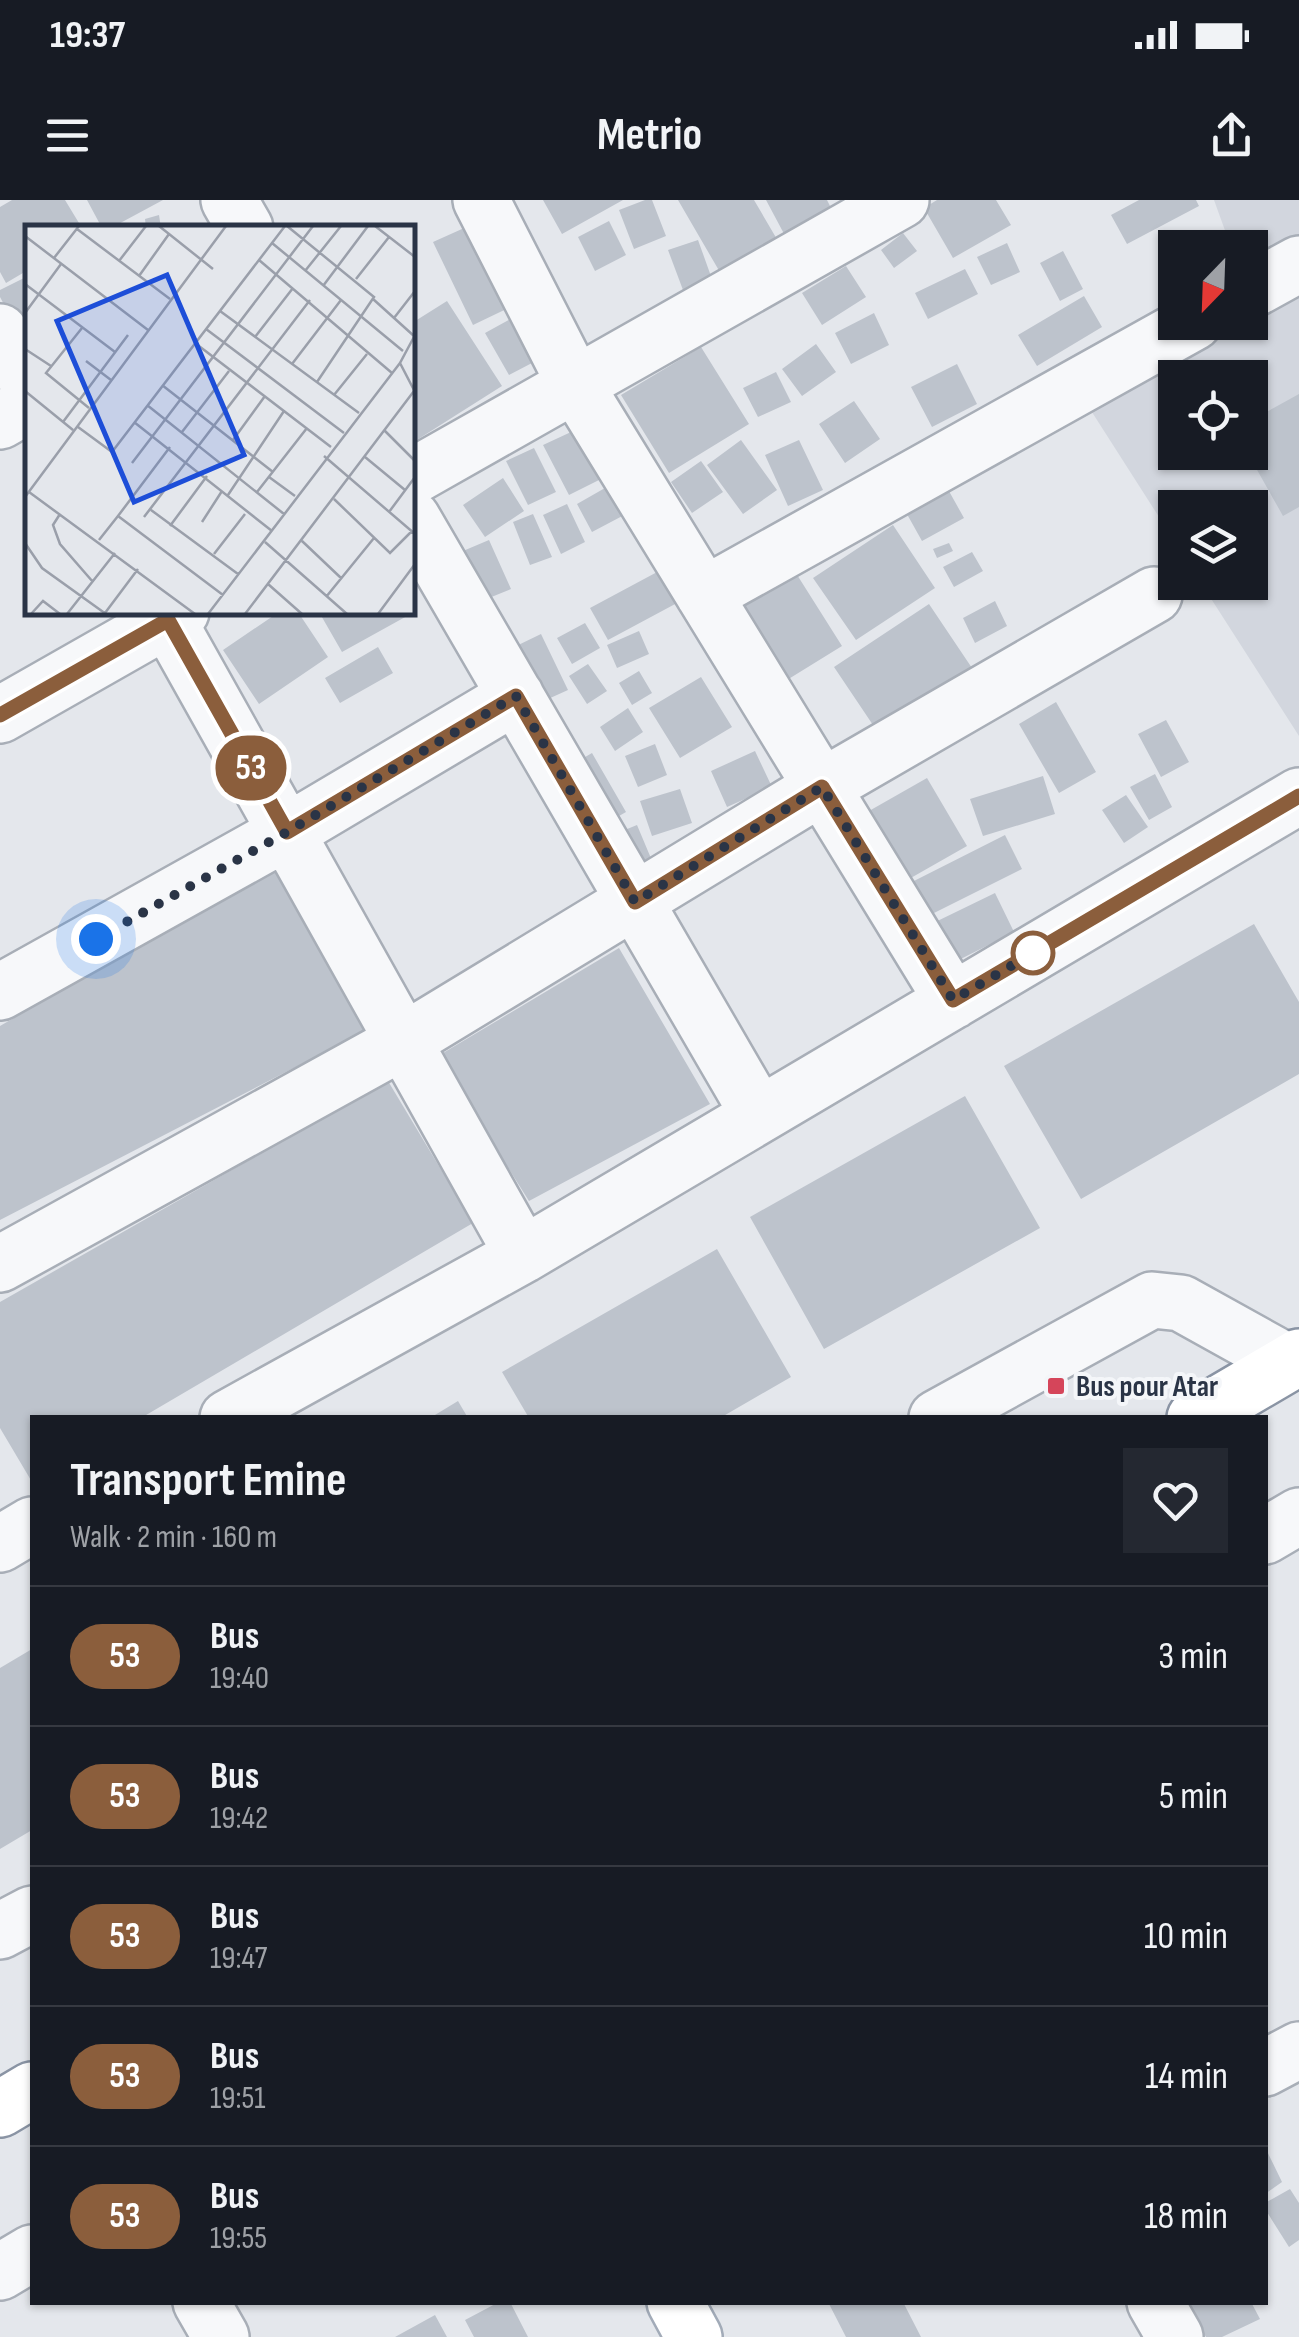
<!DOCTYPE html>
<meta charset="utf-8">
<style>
:root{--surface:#171b24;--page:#242831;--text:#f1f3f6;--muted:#9ea1a6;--line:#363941}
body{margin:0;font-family:"Sofia Sans Condensed",sans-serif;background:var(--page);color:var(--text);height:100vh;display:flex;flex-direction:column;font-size:38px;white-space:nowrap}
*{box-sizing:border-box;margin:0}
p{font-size:32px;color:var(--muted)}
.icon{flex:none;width:55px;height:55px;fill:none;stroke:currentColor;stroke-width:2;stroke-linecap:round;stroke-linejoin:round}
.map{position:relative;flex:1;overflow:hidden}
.sheet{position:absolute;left:30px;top:1215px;width:1238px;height:890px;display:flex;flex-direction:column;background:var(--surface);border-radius:0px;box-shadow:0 2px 8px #0004}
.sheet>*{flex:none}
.badge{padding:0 20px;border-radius:32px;font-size:35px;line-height:65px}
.needle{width:65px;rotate:203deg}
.controls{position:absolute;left:1158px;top:30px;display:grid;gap:20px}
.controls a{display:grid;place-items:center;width:110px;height:110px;border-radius:0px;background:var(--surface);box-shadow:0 2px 8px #0004;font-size:50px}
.you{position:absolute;width:50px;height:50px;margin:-25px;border:8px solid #fff;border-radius:50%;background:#1a73e8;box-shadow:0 0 0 15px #1a73e833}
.map>.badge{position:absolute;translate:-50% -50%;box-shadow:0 0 0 5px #fff}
.round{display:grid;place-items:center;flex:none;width:105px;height:105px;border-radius:0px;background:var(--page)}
.headline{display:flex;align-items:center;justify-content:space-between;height:170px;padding:0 40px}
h1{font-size:48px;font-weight:700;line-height:75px}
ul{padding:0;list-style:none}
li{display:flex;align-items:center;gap:30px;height:140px;padding:0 40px;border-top:2px solid var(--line)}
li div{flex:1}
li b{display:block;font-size:38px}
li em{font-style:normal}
li .badge{min-width:110px;font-weight:700;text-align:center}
.status{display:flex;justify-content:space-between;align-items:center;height:70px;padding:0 50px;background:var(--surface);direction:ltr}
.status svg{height:28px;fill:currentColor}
header{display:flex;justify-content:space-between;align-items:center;height:130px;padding:0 40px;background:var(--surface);font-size:45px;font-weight:700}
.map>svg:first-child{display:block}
.built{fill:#d2d6de;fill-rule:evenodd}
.building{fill:#bdc3cc}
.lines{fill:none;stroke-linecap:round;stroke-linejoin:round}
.minor-casing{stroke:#a8aeb7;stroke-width:60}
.major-casing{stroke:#a2abb8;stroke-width:60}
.highway-casing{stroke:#8a94a4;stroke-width:60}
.minor{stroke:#f7f8fa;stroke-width:55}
.major{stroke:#fff;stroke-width:55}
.highway{stroke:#fff;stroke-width:55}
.line-casing{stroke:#fff;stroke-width:22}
.line{stroke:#8b5e3c;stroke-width:15}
.walk{stroke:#2a3446;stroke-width:10;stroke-dasharray:0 18}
.stop-dot{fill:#fff;stroke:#8b5e3c;stroke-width:5}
.poi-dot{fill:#d5455a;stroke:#f4f6f9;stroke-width:4}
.labels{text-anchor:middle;stroke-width:8;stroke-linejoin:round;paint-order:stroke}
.poi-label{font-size:30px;font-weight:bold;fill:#2a3446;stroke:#f4f6f9;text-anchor:start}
.inset-road{fill:none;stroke:#9a9faa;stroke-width:2.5}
.view{fill:#1d4ed8;fill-opacity:0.15;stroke:#1d4ed8;stroke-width:5}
.inset-edge{fill:none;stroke:#2a3446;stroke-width:5}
</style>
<div class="status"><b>19:37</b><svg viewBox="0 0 49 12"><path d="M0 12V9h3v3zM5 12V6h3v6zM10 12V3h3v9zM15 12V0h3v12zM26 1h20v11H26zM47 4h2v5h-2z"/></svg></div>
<header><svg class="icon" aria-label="menu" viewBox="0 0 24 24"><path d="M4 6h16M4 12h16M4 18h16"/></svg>Metrio<svg class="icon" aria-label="share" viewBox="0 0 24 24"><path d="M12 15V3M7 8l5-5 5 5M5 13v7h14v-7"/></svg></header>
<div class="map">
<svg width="1299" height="2137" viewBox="0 0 1299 2137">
<rect width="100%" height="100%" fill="#e4e7ec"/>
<!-- built -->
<path class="built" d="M1214,0h85v536l-98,-153 49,-1v-74h-75v34l-101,-158 114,-61 62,-1v-74l-19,-1zM1175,178h75v74h-75z"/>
<!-- building -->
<path class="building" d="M12,0h53l17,28h-54v42l-22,13 -6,-11v-65z
M87,0h76l-52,28h-9z
M543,0h80l-61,34z
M645,0h7l14,36 -32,13 -15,-39z
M678,0h76l24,41 -57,33z
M766,0h61l10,20 -47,25z
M937,0h59l15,25 -58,33 -29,-50z
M1139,0h57l3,6 -72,38 -16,-29z
M159,15l2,13h-15l-1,-9z
M482,20l39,82 -48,23 -40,-83z
M609,21l17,34 -31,16 -17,-34z
M903,33l14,18 -23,17 -13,-18z
M698,40l14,39 -29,11 -15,-40z
M1007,43l13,29 -29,13 -14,-28z
M1063,51l20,38 -23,12 -20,-38z
M846,66l20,31 -44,28 -20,-32z
M965,69l13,25 -50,25 -13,-26z
M28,76v44l-12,7 -16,-30v-7z
M1084,96l18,31 -65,39 -19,-31z
M447,101l55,85 -90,57v-120z
M529,109l24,43 -44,23 -24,-42z
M874,113l15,32 -38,19 -16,-31z
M816,144l20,28 -34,24 -20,-27z
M701,147l48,77 -80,49 -48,-78z
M957,164l20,40 -45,23 -21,-40z
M776,172l15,30 -33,15 -15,-29z
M1299,194v113l-16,9 -36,-64h3v-31z
M854,201l26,38 -35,24 -26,-39z
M584,226l25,49 -40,20 -26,-50z
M741,240l36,50 -34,24 -36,-49z
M799,240l24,50 -35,16 -23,-51z
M534,248l22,44 -28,13 -22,-44z
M701,261l22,31 -31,21 -21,-31z
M503,278l21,33 -39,26 -22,-32z
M612,284l16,29 -36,19 -15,-28z
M945,284l19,34 -42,23 -19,-34z
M567,304l18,38 -24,12 -18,-39z
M533,314l19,43 -22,8 -17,-43z
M893,325l42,63 -79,52 -43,-62z
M489,340l22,49 -27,11 -21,-49z
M949,343l4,8 -16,7 -4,-9z
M972,352l11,19 -29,16 -11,-20z
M794,370l48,76 -68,42 -49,-75z
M659,371l18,32 -69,37 -18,-32z
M995,401l12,25 -32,17 -12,-25z
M929,404l45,67 -95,63 -45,-67z
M279,412h19l30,45 -69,47 -36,-54z
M319,412h87l1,4 -65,36z
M585,423l15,25 -28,16 -15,-26z
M639,431l10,23 -32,14 -10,-23z
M541,434l27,56 -31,14 -27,-55z
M378,447l15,26 -53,30 -15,-25z
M588,464l19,27 -20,13 -18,-28z
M639,471l13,22 -20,12 -13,-22z
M701,477l31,50 -52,31 -31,-50z
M1056,502l40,70 -37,21 -40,-69z
M628,508l15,24 -28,19 -15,-24z
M1166,520l23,42 -28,15 -23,-43z
M655,544l12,31 -29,12 -13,-31z
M755,551l17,36 -45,20 -16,-36z
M592,553l34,59 -28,16 -35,-58z
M1155,574l17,33 -23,13 -19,-33z
M1043,576l12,38 -72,22 -13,-37z
M927,578l40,68 -58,33 -40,-68z
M680,589l12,34 -40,13 -12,-35z
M1126,595l22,32 -24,16 -22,-33z
M637,625l21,50 -48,-39z
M1005,635l17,34 -96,48 -18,-33z
M278,665l87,166 -365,189v-194z
M995,693l19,39 -71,36 -20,-40z
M1254,724l45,78v72l-218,125 -77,-133z
M619,748l91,156 -181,97 -91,-145z
M388,881l85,142 -332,195h-109v64l-32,-54v-126z
M965,896l75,132 -216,121 -74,-132z
M717,1049l74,128 -71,41h-191l-27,-46z
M458,1201l10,17h-38z
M32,1449v181l-32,19v-181z
M1265,1947l17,35 -17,12z
M1290,1989l9,14v37l-10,7 -24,-38v-6z
M499,2102h11l18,35h-54l-9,-17z
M828,2102h75l18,35h-75z
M1183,2102h68l9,17 -38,18h-16z
M435,2115l12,22h-52z"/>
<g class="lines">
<defs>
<path id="minor" d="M229,0l16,28
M481,0l95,186 377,615
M1250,91l49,-27
M0,132l28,50
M0,221l28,-16
M412,277l489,-277
M412,318l347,597
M704,395l490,-273
M163,412l360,643
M0,515l181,-103
M0,792l287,-160 229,-136
M0,1064l404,-223 418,-254 332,-192
M228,1218l295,-163 776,-459
M937,1218l215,-118 29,3 108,60
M1265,1336l34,-20
M0,1344l32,-19
M0,1731l32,-17
M1265,1868l34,-18
M0,2072l32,-19
M201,2102l20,35
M1155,2102l20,35"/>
<path id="major" d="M675,2102l19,35"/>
<path id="highway" d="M1195,1218l104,-61
M0,1909l32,-19"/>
</defs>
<!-- minor casing -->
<use href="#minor" class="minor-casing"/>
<!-- major casing -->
<use href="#major" class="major-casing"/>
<!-- highway casing -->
<use href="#highway" class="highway-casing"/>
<!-- minor -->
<use href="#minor" class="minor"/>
<!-- major -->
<use href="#major" class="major"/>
<!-- highway -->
<use href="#highway" class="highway"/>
</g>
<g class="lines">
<defs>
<path id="line" d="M0,515l168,-95 119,212 229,-136 119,206 187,-115 131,213 346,-204"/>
</defs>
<!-- line casing -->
<use href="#line" class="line-casing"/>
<!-- line -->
<use href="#line" class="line"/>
<!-- walk -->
<path class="walk" d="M96,739l191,-107 229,-136 119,206 187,-115 131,213 94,-55 -14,8"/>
</g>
<!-- markers -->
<circle class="stop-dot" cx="1033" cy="753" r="20"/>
<rect class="poi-dot" x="1046" y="1176" width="20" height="20" rx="5"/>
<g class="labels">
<!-- poi labels -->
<g class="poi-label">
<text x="1076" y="1196">Bus pour Atar</text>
</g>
</g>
<!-- overview -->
<g transform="translate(25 25)">
<rect width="390" height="390" fill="#e4e7ec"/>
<path class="inset-road" d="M134,1l54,43M262,1l87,71 -57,85M350,1l40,31M52,4l93,70M0,11l123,94M247,18l131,108M29,33l25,-32M234,35l133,113M94,36l27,-35M280,46l36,-45M114,51l30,-42M331,54l33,-42M0,59l90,68M298,61l45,-60M348,74l41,37M195,86l139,102M0,88l36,-49M369,93l21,-27M57,103l-36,45 43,35M181,104l138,104M390,110l-15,28 15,29M230,112l38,-49M170,118l136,104M0,124l26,17M61,136l25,19M267,139l49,-64M137,160l111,87M0,166l48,39M309,170l33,-41M122,180l137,109M38,197l65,-87M109,197l138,109M53,202l34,25 173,-226M360,206l30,30M157,207l47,-61M208,215l32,-44M299,231l91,78M340,232l40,33M107,238l181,-237M244,252l26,19M4,267l166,122M232,267l50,-64M203,270l56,-84M0,272l201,-271M309,274l56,54 22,-22M126,285l87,64M364,287l26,-35M35,289l-7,11 7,19 33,38M93,291l52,-69M119,292l166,-217M177,297l20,-31M145,301l37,-50M74,315l19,-24 105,79M277,316l39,37M240,317l82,72M0,318l17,25 64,46M189,329l31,-40M243,359l34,30M301,372l48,-59M80,388l33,-44M6,389l12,-13 17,13M42,389l48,-61M183,389l192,-251M220,389l169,-223M353,389l37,-50"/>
<path class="view" d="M142,50l77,180 -110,47 -77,-181z"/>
<rect width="390" height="390" class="inset-edge"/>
</g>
</svg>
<div class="controls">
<a><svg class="needle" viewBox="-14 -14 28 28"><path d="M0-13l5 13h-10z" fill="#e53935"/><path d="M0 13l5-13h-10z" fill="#9ea1a6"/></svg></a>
<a><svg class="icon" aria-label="locate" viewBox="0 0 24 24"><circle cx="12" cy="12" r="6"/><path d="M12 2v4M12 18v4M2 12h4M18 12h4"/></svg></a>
<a><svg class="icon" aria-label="layers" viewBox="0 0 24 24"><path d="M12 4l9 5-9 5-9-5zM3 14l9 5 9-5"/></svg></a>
</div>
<div class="you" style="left:96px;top:739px"></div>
<b class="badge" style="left:251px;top:568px;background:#8b5e3c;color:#fff">53</b>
<section class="sheet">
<div class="headline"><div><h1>Transport Emine</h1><p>Walk · 2 min · 160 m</p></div><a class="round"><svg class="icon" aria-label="heart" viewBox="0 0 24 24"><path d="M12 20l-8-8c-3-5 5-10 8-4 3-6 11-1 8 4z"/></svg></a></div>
<ul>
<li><span class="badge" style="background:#8b5e3c;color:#fff">53</span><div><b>Bus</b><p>19:40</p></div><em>3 min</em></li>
<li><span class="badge" style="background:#8b5e3c;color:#fff">53</span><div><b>Bus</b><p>19:42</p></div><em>5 min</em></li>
<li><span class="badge" style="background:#8b5e3c;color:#fff">53</span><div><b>Bus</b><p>19:47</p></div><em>10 min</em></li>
<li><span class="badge" style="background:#8b5e3c;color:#fff">53</span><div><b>Bus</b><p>19:51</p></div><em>14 min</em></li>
<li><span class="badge" style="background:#8b5e3c;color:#fff">53</span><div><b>Bus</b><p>19:55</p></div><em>18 min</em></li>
</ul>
</section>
</div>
